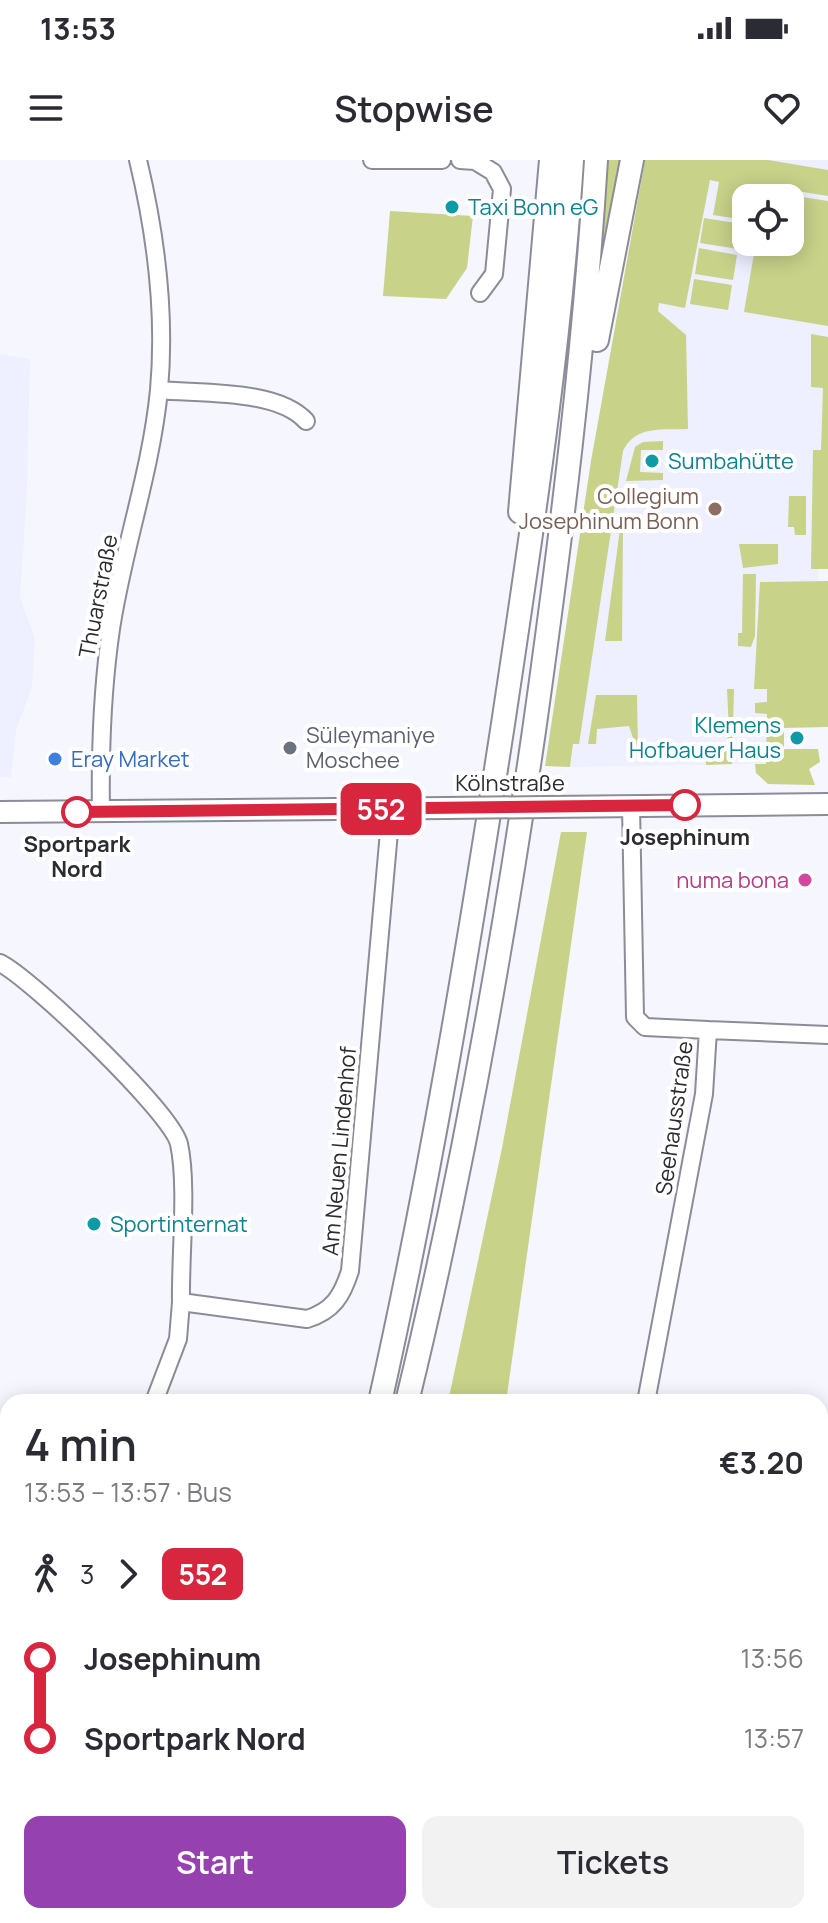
<!DOCTYPE html>
<meta charset="utf-8">
<style>
:root{--surface:#fff;--page:#f2f2f3;--text:#2b2b33;--muted:#7c7c81;--accent:#9542b0}
body{margin:0;font-family:Manrope,sans-serif;background:var(--page);color:var(--text);height:100vh;display:flex;flex-direction:column;font-size:30px;white-space:nowrap}
*{box-sizing:border-box;margin:0}
p{font-size:26px;color:var(--muted)}
.icon{flex:none;width:44px;height:44px;fill:none;stroke:currentColor;stroke-width:2;stroke-linecap:round;stroke-linejoin:round}
.map{position:relative;flex:1;overflow:hidden}
.drawer{position:absolute;left:0px;top:1234px;width:828px;height:530px;display:flex;flex-direction:column;background:var(--surface);border-radius:24px 24px 0 0;box-shadow:0 4px 20px #0003}
.drawer>*{flex:none}
.badge{padding:0 16px;border-radius:12px;font-size:28px;line-height:52px}
.tools{position:absolute;left:732px;top:24px;display:grid;gap:16px}
.tools a{display:grid;place-items:center;width:72px;height:72px;border-radius:16px;background:var(--surface);box-shadow:0 4px 20px #0003;font-size:40px}
.map>.badge{position:absolute;translate:-50% -50%;box-shadow:0 0 0 4px #fff}
.legs{display:flex;align-items:center;gap:12px;height:88px;padding:0 24px;font-size:26px}
.legs p{margin-inline-start:auto}
.summary{display:flex;align-items:center;justify-content:space-between;height:136px;padding:0 24px}
h1{font-size:44px;font-weight:600;line-height:60px}
.button{display:flex;gap:16px;margin-top:auto;padding:16px 24px}
.button a{flex:1;height:92px;border-radius:16px;background:var(--accent);color:#fff;font-size:32px;font-weight:600;line-height:92px;text-align:center}
.button a+a{background:var(--page);color:var(--text)}
ul{padding:0 24px;list-style:none}
li{display:flex;align-items:center;gap:28px;height:80px;font-size:30px}
li i{display:grid;place-items:center;width:12px;height:100%;margin:0 10px;background:currentColor}
li i::after{content:'';width:20px;height:20px;margin:-10px;border:6px solid;border-radius:50%;background:var(--surface)}
li p{margin-inline-start:auto}
li:first-child i{background:linear-gradient(#0000 50%,currentColor 0)}
li:last-child i{background:linear-gradient(currentColor 50%,#0000 0)}
.status{display:flex;justify-content:space-between;align-items:center;height:56px;padding:0 40px;background:var(--surface);direction:ltr}
.status svg{height:22px;fill:currentColor}
header{display:flex;justify-content:space-between;align-items:center;height:104px;padding:0 24px;background:var(--surface);font-size:36px;font-weight:600}
.map>svg:first-child{display:block}
.built{fill:#eeefff;fill-rule:evenodd}
.green{fill:#c8d289}
.lines{fill:none;stroke-linecap:round;stroke-linejoin:round}
.stream{stroke:#72b2f6;stroke-width:4}
.minor-casing{stroke:#8b8c97;stroke-width:20}
.major-casing{stroke:#8b8c97;stroke-width:24}
.highway-casing{stroke:#8b8c97;stroke-width:26}
.minor{stroke:#fff;stroke-width:16}
.major{stroke:#fff;stroke-width:20}
.highway{stroke:#fff;stroke-width:22}
.major-bridge-casing{stroke:#8b8c97;stroke-width:24;stroke-linecap:butt}
.major-bridge{stroke:#fff;stroke-width:20}
.line-1-casing{stroke:#fff;stroke-width:18}
.line-1{stroke:#d7263d;stroke-width:12}
.culture-dot{fill:#0f9aa8;stroke:#fff;stroke-width:3}
.education-dot{fill:#8d6e63;stroke:#fff;stroke-width:3}
.worship-dot{fill:#6b7280;stroke:#fff;stroke-width:3}
.shop-dot{fill:#3f7fe0;stroke:#fff;stroke-width:3}
.stop-1-dot{fill:#fff;stroke:#d7263d;stroke-width:4}
.hotel-dot{fill:#d1479c;stroke:#fff;stroke-width:3}
.labels{text-anchor:middle;stroke-width:8;stroke-linejoin:round;paint-order:stroke}
.culture-label{font-size:22px;fill:#0d838f;stroke:#fff;text-anchor:start}
.education-label{font-size:22px;fill:#785e54;stroke:#fff;text-anchor:end}
.street-label{font-size:22px;fill:#2b2c30;stroke:#fff}
.worship-label{font-size:22px;fill:#5b616d;stroke:#fff;text-anchor:start}
.shop-label{font-size:22px;fill:#366cbe;stroke:#fff;text-anchor:start}
.stop-label{font-size:22px;font-weight:bold;fill:#2b2c30;stroke:#fff}
.hotel-label{font-size:22px;fill:#b23c85;stroke:#fff;text-anchor:end}
</style>
<div class="status"><b>13:53</b><svg viewBox="0 0 49 12"><path d="M0 12V9h3v3zM5 12V6h3v6zM10 12V3h3v9zM15 12V0h3v12zM26 1h20v11H26zM47 4h2v5h-2z"/></svg></div>
<header><svg class="icon" aria-label="menu" viewBox="0 0 24 24"><path d="M4 6h16M4 12h16M4 18h16"/></svg>Stopwise<svg class="icon" aria-label="heart" viewBox="0 0 24 24"><path d="M12 20l-8-8c-3-5 5-10 8-4 3-6 11-1 8 4z"/></svg></header>
<div class="map">
<svg width="828" height="1763" viewBox="0 0 828 1763">
<rect width="100%" height="100%" fill="#f6f7fe"/>
<!-- built -->
<path class="built" d="M668,0h160v227l-5,1 -5,194h-52l18,167h34l2,13 -11,7 6,16 -47,-1 -12,-11 -1,-9 -185,3zM746,38h44v44h-44z
M0,194l30,5 -3,131 -7,107 15,42 -3,47 -16,45 -5,46h-11z
M5,1386l3,1v125l-8,-6v-119z"/>
<!-- green -->
<path class="green" d="M606,0h19l-23,116 -4,-2z
M645,0h123l60,10v26l-75,-12 -2,14h-5v22l-33,-5 6,-33 -9,-2 -25,128 -26,-5 -1,8 28,24 2,94c-25,1 -53,-4 -65,22l-44,293h-6l-3,23 -25,-1 46,-305z
M764,31l64,10v125l-84,-14 12,-70h34v-44h-27z
M390,51l83,5 -6,52 -21,31 -63,-3z
M704,58l38,6 -4,25 -38,-6z
M699,88l38,7 -4,25 -38,-6z
M694,119l38,6 -4,25 -38,-6z
M811,174l17,3v232h-17l2,-119h8l2,-62 -12,-1z
M663,281v9h-22l-1,22 23,1v7l-37,1 9,-34 8,-5z
M789,336h17v39h-11l-1,-8h-6z
M620,369l3,1 -1,111h-17z
M739,384h39v20l-35,4z
M743,414h13l-1,62 -4,11 -13,-1v-13h4z
M828,421v146l-44,1v21h34l2,13 -11,7 6,16 -47,-1 -12,-11 -1,-9h11l1,-50 -12,-1v-10l12,-1v-13h-13l6,-107z
M727,529h7l-2,75 -26,1v-9l19,-4 4,-21z
M596,535h41l1,54h-10v-7l5,-4 -4,-12 -32,3 -1,15h-8z
M561,672h26l-81,570h-58l54,-254z
M0,1290l8,8v73l-8,9z
M0,1687l8,5v64h90l10,7h-108z
M828,1755v8h-515l2,-7z"/>
<g class="lines">
<!-- stream -->
<path class="stream" d="M0,1679l8,6
M109,1756l10,7"/>
<defs>
<path id="minor" d="M372,0h70
M460,0l15,1 18,11 9,17 -8,85 -14,19
M159,230c42,4 118,-1 147,31
M631,646l4,211 10,10 63,3 -4,64 -58,308
M101,652c-1,-61 1,-122 10,-183 12,-80 40,-157 48,-239 7,-78 -3,-155 -21,-230
M0,803c32,16 172,150 179,181 9,40 1,114 2,158l126,17c26,-8 35,-23 43,-48l41,-462
M708,870l120,5
M154,1242l24,-63 3,-37
M820,1306l8,1
M0,1659l8,5"/>
<path id="major" d="M546,647l282,-3
M0,652l447,-4"/>
<path id="highway" d="M597,180l35,-180
M520,352l31,-352
M380,1242c50,-224 88,-451 123,-678 28,-187 57,-374 69,-564
M407,1242c54,-221 94,-445 127,-671 27,-192 50,-377 62,-571
M211,1763l3,-7
M238,1763l2,-7
M266,1763l2,-7
M291,1763l1,-7"/>
</defs>
<!-- minor casing -->
<use href="#minor" class="minor-casing"/>
<!-- major casing -->
<use href="#major" class="major-casing"/>
<!-- highway casing -->
<use href="#highway" class="highway-casing"/>
<!-- minor -->
<use href="#minor" class="minor"/>
<!-- major -->
<use href="#major" class="major"/>
<!-- highway -->
<use href="#highway" class="highway"/>
<defs>
<path id="major-bridge" d="M447,648l99,-1"/>
</defs>
<!-- major-bridge casing -->
<use href="#major-bridge" class="major-bridge-casing"/>
<!-- major-bridge -->
<use href="#major-bridge" class="major-bridge"/>
</g>
<g class="lines">
<defs>
<path id="line-1" d="M77,652l608,-7"/>
</defs>
<!-- line-1 casing -->
<use href="#line-1" class="line-1-casing"/>
<!-- line-1 -->
<use href="#line-1" class="line-1"/>
</g>
<!-- markers -->
<g class="culture-dot">
<circle cx="452" cy="47" r="8"/>
<circle cx="652" cy="301" r="8"/>
<circle cx="797" cy="578" r="8"/>
<circle cx="94" cy="1064" r="8"/>
</g>
<circle class="education-dot" cx="715" cy="349" r="8"/>
<circle class="worship-dot" cx="290" cy="588" r="8"/>
<circle class="shop-dot" cx="55" cy="599" r="8"/>
<g class="stop-1-dot">
<circle cx="685" cy="645" r="14"/>
<circle cx="77" cy="652" r="14"/>
</g>
<circle class="hotel-dot" cx="805" cy="720" r="8"/>
<g class="labels">
<!-- culture labels -->
<g class="culture-label">
<text x="468" y="55">Taxi Bonn eG</text>
<text x="668" y="309">Sumbahütte</text>
<text x="781" y="573" text-anchor="end">Klemens<tspan x="781" dy="25">Hofbauer Haus</tspan></text>
<text x="110" y="1072">Sportinternat</text>
</g>
<!-- education labels -->
<g class="education-label">
<text x="699" y="344">Collegium<tspan x="699" dy="25">Josephinum Bonn</tspan></text>
</g>
<!-- street labels -->
<g class="street-label">
<text transform="translate(98 436) rotate(-79)" y="8">Thuarstraße</text>
<text x="510" y="631">Kölnstraße</text>
<text transform="translate(674 958) rotate(-82)" y="8">Seehausstraße</text>
<text transform="translate(339 991) rotate(-85)" y="8">Am Neuen Lindenhof</text>
</g>
<!-- worship labels -->
<g class="worship-label">
<text x="306" y="583">Süleymaniye<tspan x="306" dy="25">Moschee</tspan></text>
</g>
<!-- shop labels -->
<g class="shop-label">
<text x="71" y="607">Eray Market</text>
</g>
<!-- stop labels -->
<g class="stop-label">
<text x="685" y="685">Josephinum</text>
<text x="77" y="692">Sportpark<tspan x="77" dy="25">Nord</tspan></text>
</g>
<!-- hotel labels -->
<g class="hotel-label">
<text x="789" y="728">numa bona</text>
</g>
</g>
</svg>
<div class="tools">
<a><svg class="icon" aria-label="locate" viewBox="0 0 24 24"><circle cx="12" cy="12" r="6"/><path d="M12 2v4M12 18v4M2 12h4M18 12h4"/></svg></a>
</div>
<b class="badge" style="left:381px;top:649px;background:#d7263d;color:#fff">552</b>
<section class="drawer">
<div class="summary"><div><h1>4 min</h1><p>13:53 – 13:57 · Bus</p></div><b>€3.20</b></div>
<div class="legs"><svg class="icon" aria-label="walk" viewBox="0 0 24 24"><circle cx="13" cy="4" r="2"/><path d="M13 8l-2 6 4 7M11 14l-3 7M7 12l3-4h3l4 4"/></svg>3<svg class="icon" aria-label="forward" viewBox="0 0 24 24"><path d="M9 5l7 7-7 7"/></svg><b class="badge" style="background:#d7263d;color:#fff">552</b></div>
<ul>
<li><i style="color:#d7263d"></i><b>Josephinum</b><p>13:56</p></li>
<li><i style="color:#d7263d"></i><b>Sportpark Nord</b><p>13:57</p></li>
</ul>
<div class="button"><a>Start</a><a>Tickets</a></div>
</section>
</div>
